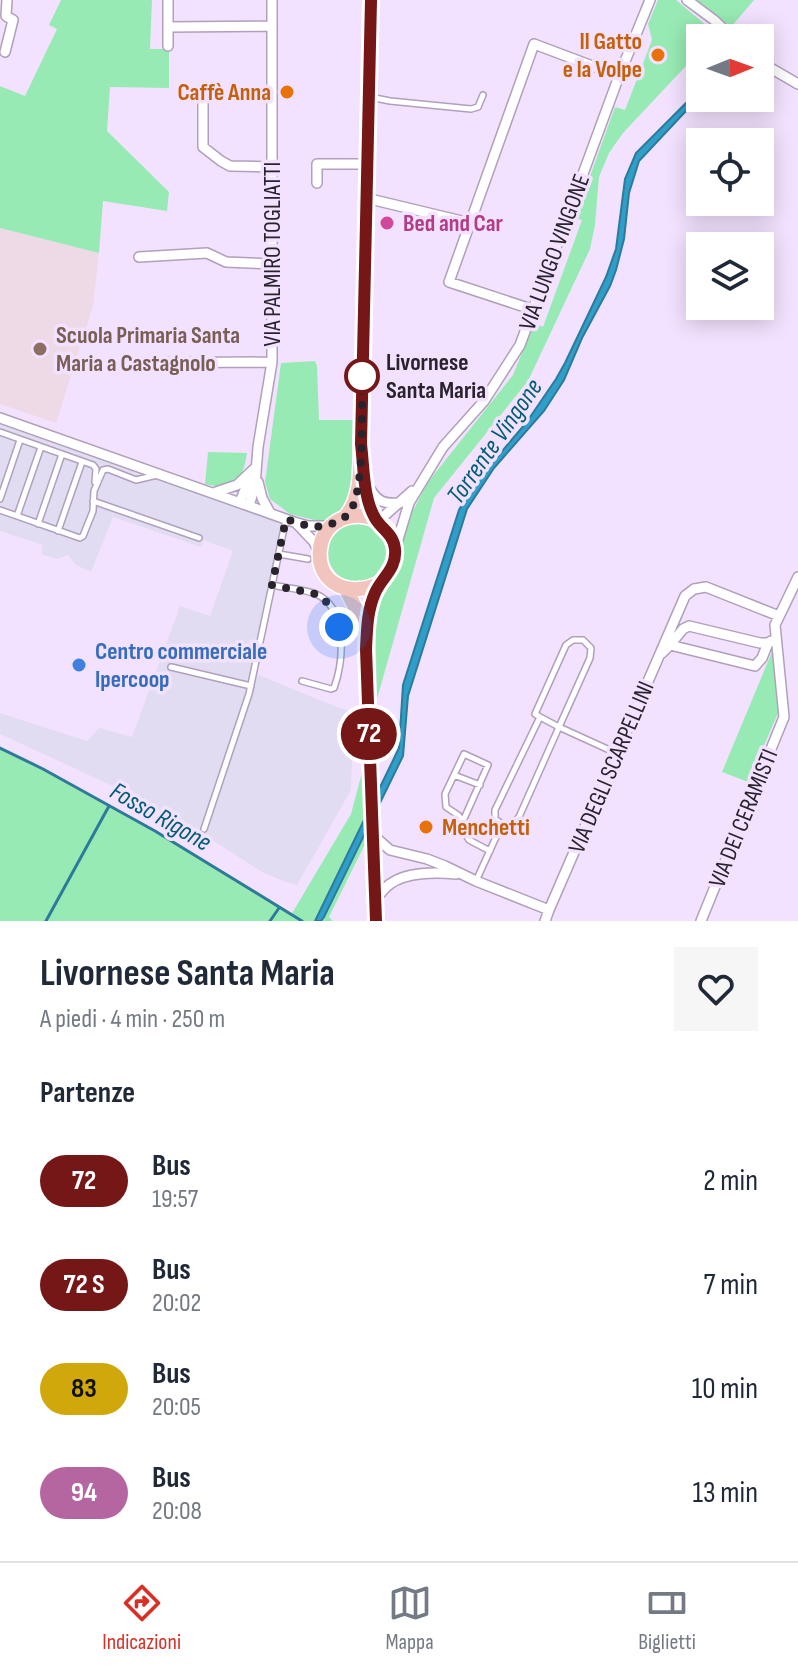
<!DOCTYPE html>
<html lang="it">
<meta charset="utf-8">
<style>
:root{--surface:#fff;--page:#f6f6f7;--text:#1f2937;--muted:#747a83;--line:#e0e1e3;--accent:#d93025}
body{margin:0;font-family:"Sofia Sans Condensed",sans-serif;background:var(--page);color:var(--text);height:100vh;display:flex;flex-direction:column;font-size:30px;white-space:nowrap}
*{box-sizing:border-box;margin:0}
p{font-size:26px;color:var(--muted)}
.icon{flex:none;width:44px;height:44px;fill:none;stroke:currentColor;stroke-width:2;stroke-linecap:round;stroke-linejoin:round}
.map{position:relative;height:921px;overflow:hidden}
.panel{display:flex;flex-direction:column;background:var(--surface);flex:1}
.panel>*{flex:none}
.badge{padding:0 16px;border-radius:26px;font-size:28px;line-height:52px}
.needle{width:52px;rotate:89deg}
.tools{position:absolute;left:686px;top:24px;display:grid;gap:16px}
.tools a{display:grid;place-items:center;width:88px;height:88px;border-radius:0px;background:var(--surface);box-shadow:0 4px 20px #0003;font-size:40px}
.you{position:absolute;width:40px;height:40px;margin:-20px;border:6px solid #fff;border-radius:50%;background:#1a73e8;box-shadow:0 0 0 12px #1a73e833}
.map>.badge{position:absolute;translate:-50% -50%;box-shadow:0 0 0 4px #fff}
h2{padding:0 40px;font-size:30px;line-height:72px}
.round{display:grid;place-items:center;flex:none;width:84px;height:84px;border-radius:0px;background:var(--page)}
.overview{display:flex;align-items:center;justify-content:space-between;height:136px;padding:0 40px}
h1{font-size:38px;font-weight:700;line-height:60px}
ul{padding:0;list-style:none}
li{display:flex;align-items:center;gap:24px;height:104px;padding:0 40px}
li div{flex:1}
li b{display:block;font-size:30px}
li em{font-style:normal}
li .badge{min-width:88px;font-weight:700;text-align:center}
.dock{display:flex;justify-content:space-around;align-items:center;height:112px;border-top:2px solid var(--line);background:var(--surface);font-size:22px;color:var(--muted)}
.dock a{display:grid;justify-items:center;gap:4px}
.dock .current{color:var(--accent)}
.map>svg:first-child{display:block}
.commercial{fill:#e2dcf2}
.education{fill:#eed9e7}
.green{fill:#98eab4}
.water{fill:#2f9fca;stroke:#2d7a9b;stroke-width:2}
.lines{fill:none;stroke-linecap:round;stroke-linejoin:round}
.stream{stroke:#2d7a9b;stroke-width:3}
.lane-casing{stroke:#b0a0bb;stroke-width:8}
.street-casing{stroke:#b0a0bb;stroke-width:12}
.primary-casing{stroke:#fff;stroke-width:17}
.lane{stroke:#fff;stroke-width:5}
.street{stroke:#fff;stroke-width:9}
.primary{stroke:#f1c4be;stroke-width:14}
.line-casing{stroke:#fff;stroke-width:18}
.line{stroke:#751617;stroke-width:12}
.walk{stroke:#29232d;stroke-width:8;stroke-dasharray:0 14.4}
.food-dot{fill:#e8710a;stroke:#f3e2ff;stroke-width:3}
.hotel-dot{fill:#d1479c;stroke:#f3e2ff;stroke-width:3}
.education-dot{fill:#8d6e63;stroke:#f3e2ff;stroke-width:3}
.stop-dot{fill:#fff;stroke:#751617;stroke-width:4}
.shop-dot{fill:#3f7fe0;stroke:#f3e2ff;stroke-width:3}
.labels{text-anchor:middle;stroke-width:7;stroke-linejoin:round;paint-order:stroke}
.food-label{font-size:24px;font-weight:bold;fill:#c56008;stroke:#f3e2ff;text-anchor:end}
.hotel-label{font-size:24px;font-weight:bold;fill:#b23c85;stroke:#f3e2ff;text-anchor:start}
.street-label{font-size:24px;fill:#29232d;stroke:#f3e2ff}
.education-label{font-size:24px;font-weight:bold;fill:#785e54;stroke:#f3e2ff;text-anchor:start}
.stop-label{font-size:24px;font-weight:bold;fill:#29232d;stroke:#f3e2ff;text-anchor:start}
.shop-label{font-size:24px;font-weight:bold;fill:#366cbe;stroke:#f3e2ff;text-anchor:start}
.water-label{font-size:26px;font-style:italic;fill:#015c7a;stroke:#f3e2ff}
</style>
<div class="map">
<svg width="798" height="921" viewBox="0 0 798 921">
<rect width="100%" height="100%" fill="#f3e2ff"/>
<!-- commercial -->
<path class="commercial" d="M0,418l286,101 -32,154 88,36 10,2 -2,25 5,2 -3,20 -1,32 -54,95 -14,-4 -21,-9 -64,-41 -81,-43 -117,-54v-21l87,28 12,-13 33,9 48,-131 30,10 23,-65 -29,-11 -3,7 -88,-30 -22,55 -15,-7 -8,-10 -11,4 -16,-5 2,-9 -43,-14z"/>
<!-- education -->
<path class="education" d="M0,228l99,25 -6,53 -37,117 -56,-19z"/>
<!-- green -->
<path class="green" d="M61,0h91l-2,49h19v39l-59,-1 -3,44 62,61 -2,19 -64,-10 -4,52 -99,-25v-142l25,10 32,-67 -8,-4z
M658,0h18l37,31 -3,7h-10v13l-77,82 -14,20 -10,24 -4,48 -5,24 -62,132 -94,117 -57,201 -2,-89 26,-62 8,-30 19,-36 85,-107 21,-52 9,4 39,-107 -7,-2 40,-111 10,3 27,-70 -4,-16z
M696,0h58l-23,27z
M315,361l2,5 2,54h36l-2,65 -8,25 -19,11h-8l-28,-7 -20,-15 -5,-17 16,-119z
M208,452l39,1c-4,27 -12,39 -42,31z
M328 553a29 29 0 1 1 58 0a29 29 0 1 1-58 0Z
M776,642l6,62 -34,78 -26,-10z
M369,746l3,84 -43,87 4,4h-333v-173c101,49 195,108 291,167l60,-101z"/>
<!-- water -->
<path class="water" d="M700,89v7l-61,65 -10,32 -5,46 -8,31 -6,16 -28,52 -18,42 -20,31 -50,57 -27,41 -59,187 -5,60 -79,161 -3,4h-6l84,-173 4,-63 56,-175 15,-26 52,-61 30,-44 9,-16 41,-86 10,-28 9,-70 11,-26z"/>
<g class="lines">
<!-- stream -->
<path class="stream" d="M0,748l43,21 112,62 147,90
M46,921l63,-115
M270,921l9,-13"/>
<defs>
<path id="lane" d="M370,97l20,4 81,8 7,-2 5,-12
M0,432l93,33 3,4 -1,13
M0,499l20,-59
M93,501l106,37
M0,510l80,28 3,-2 10,-25 1,-20 9,-21 5,-1 28,11 21,-5
M17,516l24,-69
M38,524l24,-70
M58,531l24,-69
M279,554l29,5
M272,585c14,3 31,4 44,9 32,14 28,67 18,94l-3,1 -29,-8
M171,667l80,19
M540,717l19,10 -40,90 -8,8 -9,-1 -7,-5v-9l45,-93 -5,-3 31,-69 7,-5h10l8,8 -1,10 -31,69 57,26
M454,775l-9,19 1,13 12,8 5,6
M480,785l-26,-10 10,-21 24,11 -25,56v9l6,10 21,11
M204,829l45,-135 37,-175
M476,881l26,-57"/>
<path id="street" d="M687,0l27,20 19,18
M168,27l104,-1
M168,46v-46
M5,52l8,-32 -7,-4 1,-16
M760,62l38,22
M203,98v49l18,14 9,5 42,1
M317,183v-19h50
M366,198l104,25
M139,257l68,-4 19,9 46,2
M534,310l-85,-28 85,-238 85,32
M132,363l140,-1
M0,418l294,104 14,4h23
M258,482l4,16 8,15
M370,489c8,13 14,15 30,14
M216,492l21,-7 19,-18
M240,502l10,-25
M249,506l6,-21 3,-38 14,-85v-362
M376,520l7,-3 29,-26
M297,524l17,18 5,11
M396,546l13,-43 34,-56 41,-46 36,-56 99,-269 31,-76
M670,645l13,-16 6,-3 71,17h8l3,-2
M662,653l8,-8 85,21 7,-8 6,-15
M373,835l17,15 37,9 18,7 31,15 73,29 -4,11
M376,899c4,-5 8,-11 14,-15 16,-12 46,-12 66,-10
M549,910l136,-314 9,-7 12,-2 73,29
M701,921l83,-204 -9,-92 23,-48"/>
<path id="primary" d="M364,473l5,29 7,18
M346,516c16,-18 14,-49 15,-72l10,-444
M346,589l14,28 2,12
M376,921l-10,-272c1,-19 1,-37 8,-55 7,-16 22,-25 21,-44 -3,-45 -70,-46 -75,-1 -4,36 31,49 60,34"/>
</defs>
<!-- lane casing -->
<use href="#lane" class="lane-casing"/>
<!-- street casing -->
<use href="#street" class="street-casing"/>
<!-- primary casing -->
<use href="#primary" class="primary-casing"/>
<!-- lane -->
<use href="#lane" class="lane"/>
<!-- street -->
<use href="#street" class="street"/>
<!-- primary -->
<use href="#primary" class="primary"/>
</g>
<g class="lines">
<defs>
<path id="line" d="M371,0l-10,444c3,24 2,53 14,74 7,12 18,15 20,31 2,20 -13,28 -20,44 -8,18 -8,37 -9,56l10,272"/>
</defs>
<!-- line casing -->
<use href="#line" class="line-casing"/>
<!-- line -->
<use href="#line" class="line"/>
<!-- walk -->
<path class="walk" d="M339,627c-4,-16 -9,-24 -23,-33l-44,-9 14,-66c19,7 35,12 53,1 7,-4 6,-2 10,-7 17,-22 12,-108 13,-137"/>
</g>
<!-- markers -->
<g class="food-dot">
<circle cx="658" cy="55" r="8"/>
<circle cx="287" cy="92" r="8"/>
<circle cx="426" cy="827" r="8"/>
</g>
<circle class="hotel-dot" cx="387" cy="223" r="8"/>
<circle class="education-dot" cx="40" cy="349" r="8"/>
<circle class="stop-dot" cx="362" cy="376" r="16"/>
<circle class="shop-dot" cx="79" cy="665" r="8"/>
<g class="labels">
<!-- food labels -->
<g class="food-label">
<text x="642" y="49">Il Gatto<tspan x="642" dy="28">e la Volpe</tspan></text>
<text x="271" y="100">Caffè Anna</text>
<text x="442" y="835" text-anchor="start">Menchetti</text>
</g>
<!-- hotel labels -->
<g class="hotel-label">
<text x="403" y="231">Bed and Car</text>
</g>
<!-- street labels -->
<g class="street-label">
<text transform="translate(554 252) rotate(-70)" y="8">VIA LUNGO VINGONE</text>
<text transform="translate(272 254) rotate(-90)" y="8">VIA PALMIRO TOGLIATTI</text>
<text transform="translate(611 767) rotate(-67)" y="8">VIA DEGLI SCARPELLINI</text>
<text transform="translate(743 818) rotate(-68)" y="8">VIA DEI CERAMISTI</text>
</g>
<!-- education labels -->
<g class="education-label">
<text x="56" y="343">Scuola Primaria Santa<tspan x="56" dy="28">Maria a Castagnolo</tspan></text>
</g>
<!-- stop labels -->
<g class="stop-label">
<text x="386" y="370">Livornese<tspan x="386" dy="28">Santa Maria</tspan></text>
</g>
<!-- shop labels -->
<g class="shop-label">
<text x="95" y="659">Centro commerciale<tspan x="95" dy="28">Ipercoop</tspan></text>
</g>
<!-- water labels -->
<g class="water-label">
<text transform="translate(494 441) rotate(-55)" y="9">Torrente Vingone</text>
<text transform="translate(161 816) rotate(30)" y="9">Fosso Rigone</text>
</g>
</g>
</svg>
<div class="tools">
<a><svg class="needle" viewBox="-14 -14 28 28"><path d="M0-13l5 13h-10z" fill="#e53935"/><path d="M0 13l5-13h-10z" fill="#747a83"/></svg></a>
<a><svg class="icon" aria-label="locate" viewBox="0 0 24 24"><circle cx="12" cy="12" r="6"/><path d="M12 2v4M12 18v4M2 12h4M18 12h4"/></svg></a>
<a><svg class="icon" aria-label="layers" viewBox="0 0 24 24"><path d="M12 4l9 5-9 5-9-5zM3 14l9 5 9-5"/></svg></a>
</div>
<div class="you" style="left:339px;top:627px"></div>
<b class="badge" style="left:369px;top:734px;background:#751617;color:#fff">72</b>
</div>
<section class="panel">
<div class="overview"><div><h1>Livornese Santa Maria</h1><p>A piedi · 4 min · 250 m</p></div><a class="round"><svg class="icon" aria-label="heart" viewBox="0 0 24 24"><path d="M12 20l-8-8c-3-5 5-10 8-4 3-6 11-1 8 4z"/></svg></a></div>
<h2>Partenze</h2>
<ul>
<li><span class="badge" style="background:#751617;color:#fff">72</span><div><b>Bus</b><p>19:57</p></div><em>2 min</em></li>
<li><span class="badge" style="background:#751617;color:#fff">72 S</span><div><b>Bus</b><p>20:02</p></div><em>7 min</em></li>
<li><span class="badge" style="background:#d0a80b;color:#111">83</span><div><b>Bus</b><p>20:05</p></div><em>10 min</em></li>
<li><span class="badge" style="background:#b566a0;color:#fff">94</span><div><b>Bus</b><p>20:08</p></div><em>13 min</em></li>
</ul>
</section>
<nav class="dock">
<a class="current"><svg class="icon" aria-label="directions" viewBox="0 0 24 24"><path d="M12 3l9 9-9 9-9-9zM9 14v-3h6M13 9l2 2-2 2"/></svg>Indicazioni</a>
<a><svg class="icon" aria-label="map" viewBox="0 0 24 24"><path d="M3 6l6-2 6 2 6-2v14l-6 2-6-2-6 2zM9 4v14M15 6v14"/></svg>Mappa</a>
<a><svg class="icon" aria-label="tickets" viewBox="0 0 24 24"><path d="M3 7h18v10H3zM15 7v10"/></svg>Biglietti</a>
</nav>
